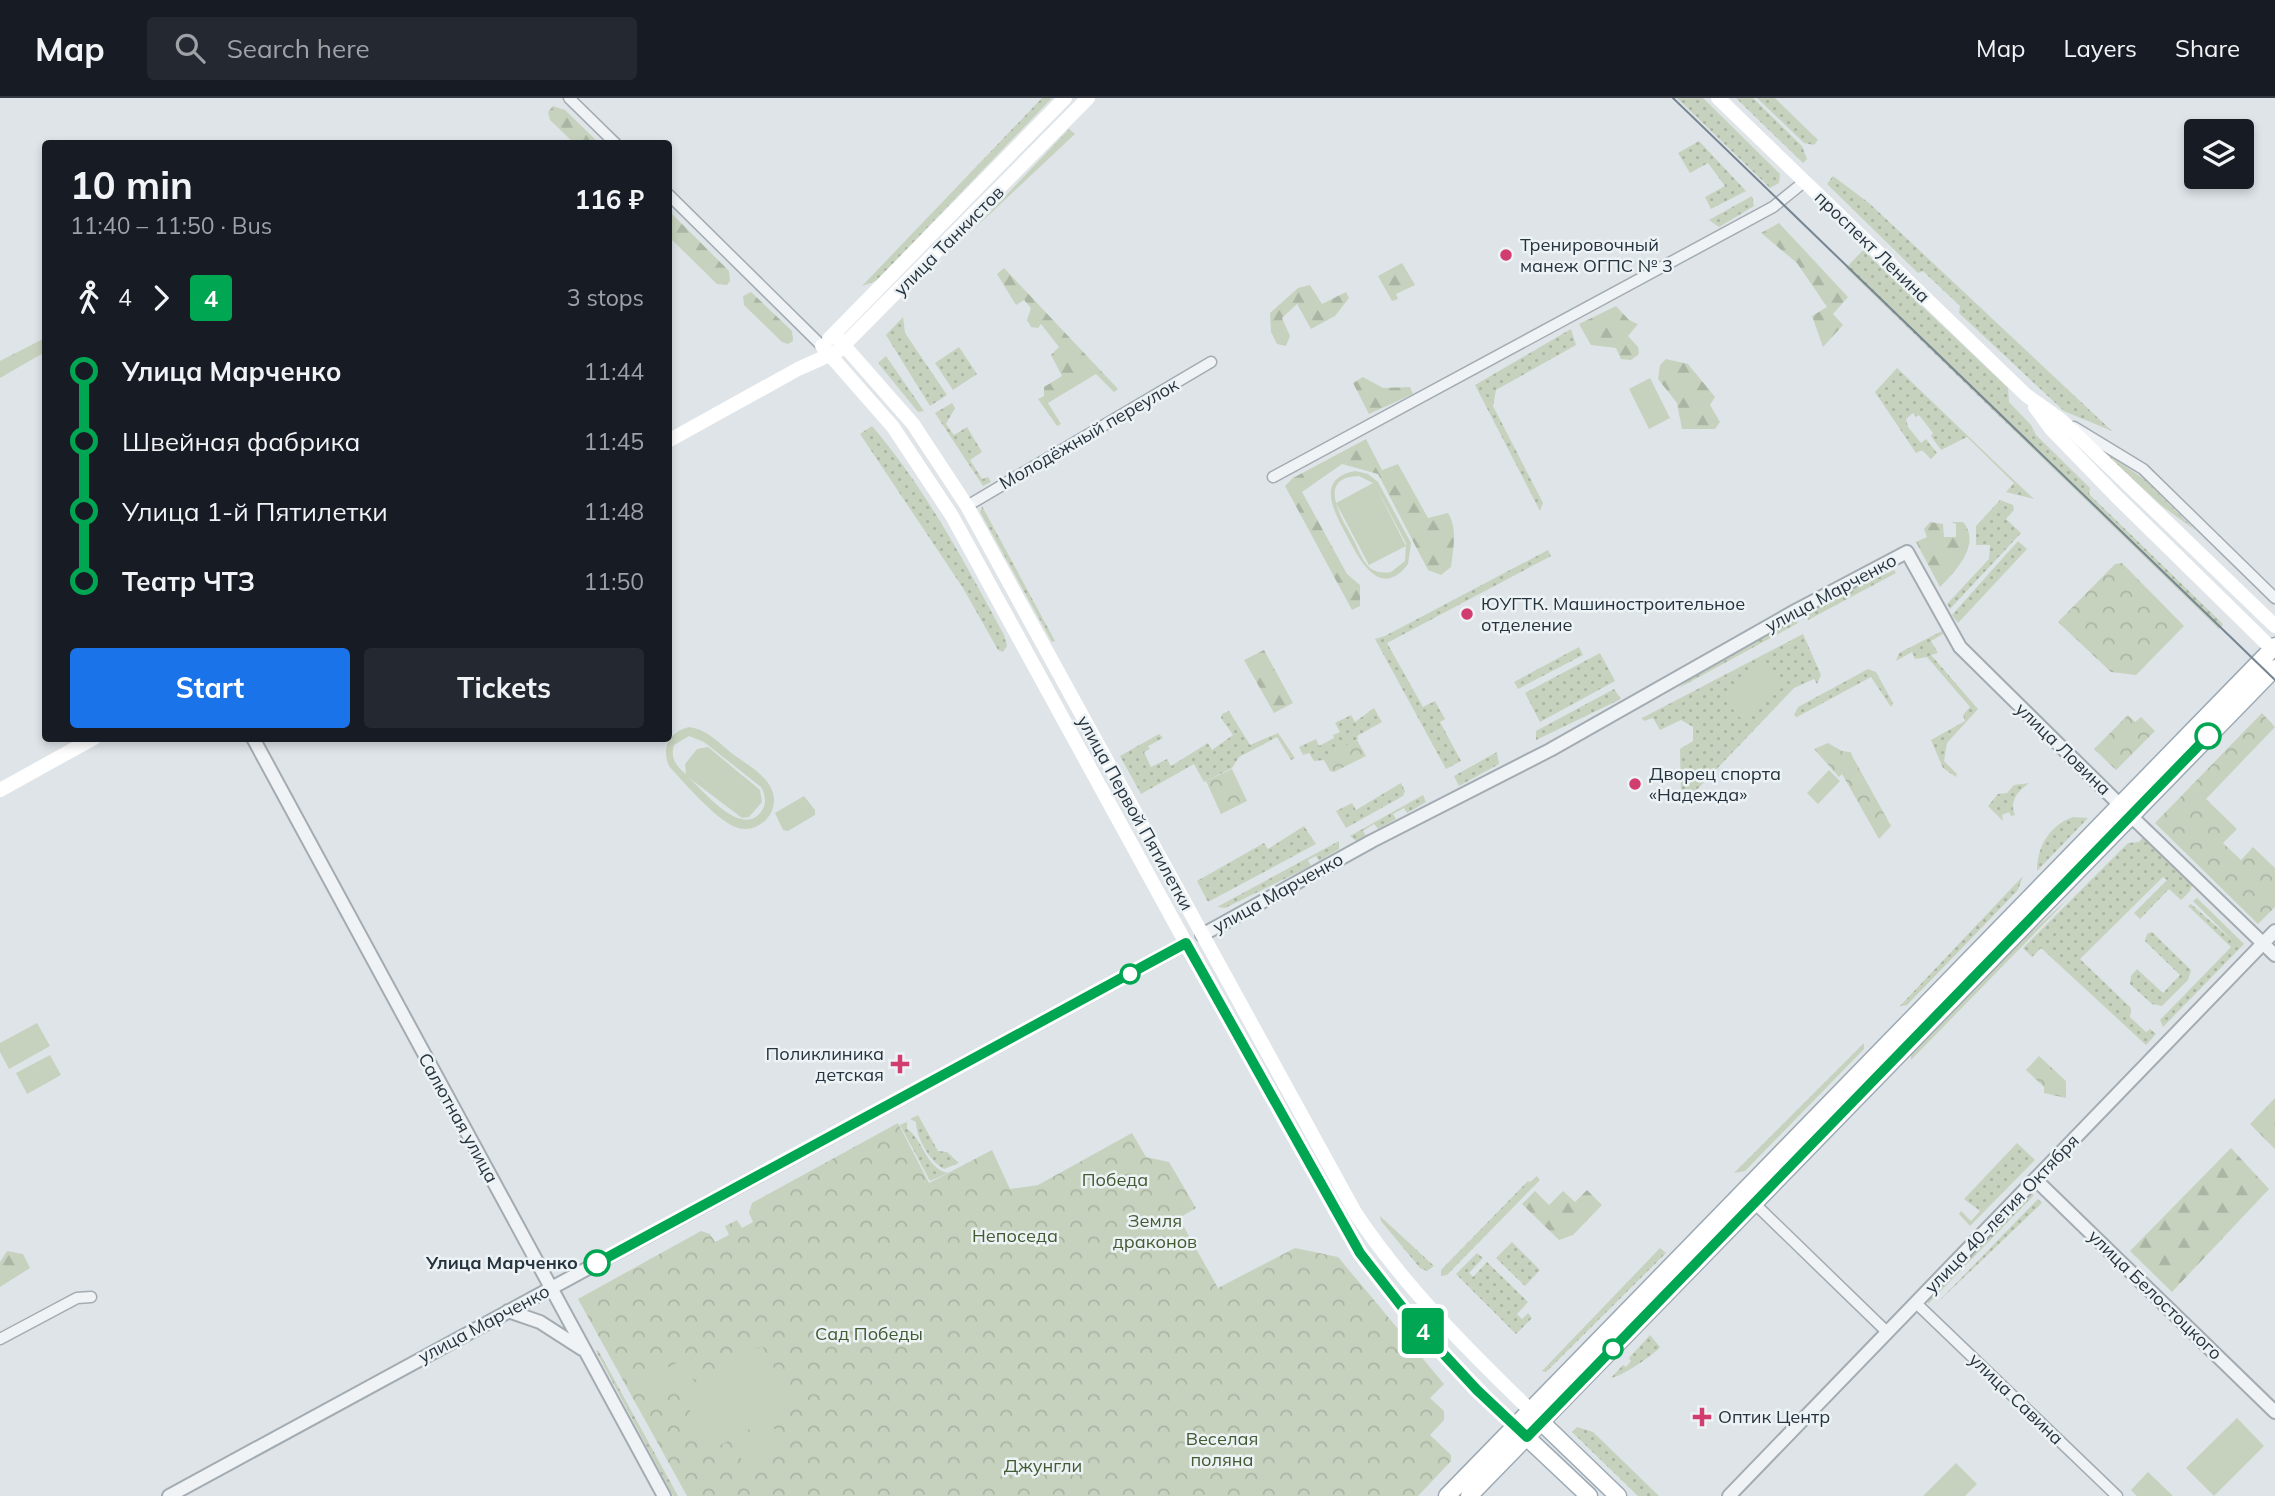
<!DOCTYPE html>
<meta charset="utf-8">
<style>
:root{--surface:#171b24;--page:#242831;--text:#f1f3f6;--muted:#9ea1a6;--line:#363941;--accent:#1a73e8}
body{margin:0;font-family:Mulish,sans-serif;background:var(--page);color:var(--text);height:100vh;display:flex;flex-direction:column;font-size:26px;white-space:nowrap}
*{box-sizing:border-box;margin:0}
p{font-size:23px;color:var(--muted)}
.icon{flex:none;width:38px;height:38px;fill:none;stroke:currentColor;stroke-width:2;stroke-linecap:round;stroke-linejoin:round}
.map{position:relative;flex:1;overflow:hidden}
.sheet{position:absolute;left:42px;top:42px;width:630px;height:602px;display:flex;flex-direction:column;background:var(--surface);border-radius:7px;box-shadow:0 4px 10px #0003}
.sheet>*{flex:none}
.badge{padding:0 14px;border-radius:5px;font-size:24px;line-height:46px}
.tools{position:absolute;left:2184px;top:21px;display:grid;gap:14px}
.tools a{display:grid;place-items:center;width:70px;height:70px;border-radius:7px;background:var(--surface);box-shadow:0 4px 10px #0003;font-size:35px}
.map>.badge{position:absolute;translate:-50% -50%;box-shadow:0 0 0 4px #fff}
.legs{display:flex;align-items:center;gap:10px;height:77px;padding:0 28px;font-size:23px}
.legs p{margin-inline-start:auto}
.headline{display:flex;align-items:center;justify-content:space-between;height:119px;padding:0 28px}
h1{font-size:38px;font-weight:700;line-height:52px}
.action{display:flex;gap:14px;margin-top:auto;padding:14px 28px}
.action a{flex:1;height:80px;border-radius:7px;background:var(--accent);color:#fff;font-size:28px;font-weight:700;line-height:80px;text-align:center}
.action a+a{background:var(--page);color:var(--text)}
ul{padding:0 28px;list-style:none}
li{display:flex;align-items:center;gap:24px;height:70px;font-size:26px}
li i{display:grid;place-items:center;width:10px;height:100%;margin:0 9px;background:currentColor}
li i::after{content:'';width:18px;height:18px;margin:-9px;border:5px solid;border-radius:50%;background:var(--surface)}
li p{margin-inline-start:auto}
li:first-child i{background:linear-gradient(#0000 50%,currentColor 0)}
li:last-child i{background:linear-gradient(currentColor 50%,#0000 0)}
header{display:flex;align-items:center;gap:42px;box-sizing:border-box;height:98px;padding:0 35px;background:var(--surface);border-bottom:2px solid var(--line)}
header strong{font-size:33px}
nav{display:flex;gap:38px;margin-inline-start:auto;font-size:24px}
.search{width:490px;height:63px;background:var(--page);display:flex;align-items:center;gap:18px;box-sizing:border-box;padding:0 24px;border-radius:7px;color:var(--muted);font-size:26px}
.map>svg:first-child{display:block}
.grass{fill:url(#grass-dots)}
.forest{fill:url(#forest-firs)}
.park{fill:url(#park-crowns)}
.garden{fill:#c7d2be;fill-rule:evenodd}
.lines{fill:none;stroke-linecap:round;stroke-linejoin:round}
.minor-casing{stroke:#a3acb2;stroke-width:13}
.tertiary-casing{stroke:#a3acb2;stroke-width:16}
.primary-casing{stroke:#9daab4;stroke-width:19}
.minor{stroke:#f0f3f6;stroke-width:10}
.tertiary{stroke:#f0f3f6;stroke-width:12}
.secondary{stroke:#fff;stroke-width:14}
.primary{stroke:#fff;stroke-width:16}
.tram{stroke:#778692;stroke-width:2}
.line-1-casing{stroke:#fff;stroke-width:16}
.line-1{stroke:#00a651;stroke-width:10}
.poi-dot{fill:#d23d70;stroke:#edf2f5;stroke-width:2.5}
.stop-1-dot{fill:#fff;stroke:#00a651;stroke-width:3.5}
.labels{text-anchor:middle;stroke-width:5;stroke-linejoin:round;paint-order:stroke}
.street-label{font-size:18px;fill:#26343f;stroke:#edf2f5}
.poi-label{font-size:18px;fill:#26343f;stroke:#edf2f5;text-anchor:start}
.park-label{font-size:18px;fill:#425b33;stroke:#edf2f5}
.stop-label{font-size:18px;font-weight:bold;fill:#26343f;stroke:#edf2f5;text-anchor:end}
</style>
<header>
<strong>Map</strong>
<div class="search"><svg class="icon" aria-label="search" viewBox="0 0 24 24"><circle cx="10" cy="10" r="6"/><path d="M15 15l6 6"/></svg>Search here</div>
<nav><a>Map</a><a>Layers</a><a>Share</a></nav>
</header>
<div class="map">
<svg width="2275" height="1398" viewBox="0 0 2275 1398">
<defs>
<pattern id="grass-dots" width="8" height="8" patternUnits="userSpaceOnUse" patternTransform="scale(1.75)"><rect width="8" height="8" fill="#c7d2be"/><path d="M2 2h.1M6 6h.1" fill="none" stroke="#abb5a4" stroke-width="1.8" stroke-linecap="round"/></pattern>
<pattern id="forest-firs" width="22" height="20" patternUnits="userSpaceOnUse" patternTransform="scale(1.75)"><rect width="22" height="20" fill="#c7d2be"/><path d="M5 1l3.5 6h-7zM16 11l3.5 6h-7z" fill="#abb5a4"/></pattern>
<pattern id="park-crowns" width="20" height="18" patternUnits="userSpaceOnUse" patternTransform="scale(1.75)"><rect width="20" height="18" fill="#c7d2be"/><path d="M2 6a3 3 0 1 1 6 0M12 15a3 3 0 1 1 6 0" fill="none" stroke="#abb5a4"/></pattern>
</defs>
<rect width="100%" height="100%" fill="#dee4e8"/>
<!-- grass -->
<path class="grass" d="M1042,0h10l-176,183 -14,5z
M1677,0h26l77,76 -1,9 -9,5z
M1736,0h17l49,48 5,13 -4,4z
M1757,0h18l43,42 -4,5 -10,-2z
M1069,31l6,5 -100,94z
M1699,43l47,50 -35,18 -6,-12 20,-11 -17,-23 -18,10 -12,-20z
M1833,78l36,27 243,228 -48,-20 -105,-98 1,-7 -37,-35 -5,2 -91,-89z
M1752,98l2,10 -35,21 -10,-7z
M1863,152l145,138 1,14 22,23 5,10 54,53 -1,6 134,130 -4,5 -373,-361z
M903,219l2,16 42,62 -17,11 -44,-71z
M1571,231l5,16 -80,45 -3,16 50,97 -3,8 -65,-126z
M959,249l18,27 -24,16 -18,-27z
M886,258l38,55 -6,1 -40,-49z
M1897,270l121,116 16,15 -28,-7 8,-9 -47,-46 -26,13 -10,-14 2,-3 -14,-18 -3,2 -3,-4 -7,6 2,8 13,16 5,-4 11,14 -6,6 -9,-9 -6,3 -41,-61z
M952,305l3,5 -9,16 8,11 13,-8 15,25 -12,8 12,19 6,-2 3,5 -8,4 -48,-73z
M872,328c54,63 93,137 132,209l3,11 -4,6 -5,-2 -35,-62 -103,-154z
M2099,350l45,31 51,51 -33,-24z
M2000,402l13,5 1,5 -8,9 15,14 -71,76 -3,-5 42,-45 1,-14h-14v-19z
M982,408l73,135 -3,1 -72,-130z
M2018,443l9,8 -69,74 -6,-8z
M1548,452l3,6 -164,87 36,64 12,-6 10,18 -5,3 21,39 -15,8 -71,-130 10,-3z
M1894,472l2,3 -88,47 -2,-6 3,-5z
M1792,521l6,4 -119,65 12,-11z
M1942,533l1,3 -12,7 7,12 -7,2 47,54 -31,34 -3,18 13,13 -1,3 -13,-9 -12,-28 34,-19 -2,-6 7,-8 -43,-50 -12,2 -3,-7 -16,9 3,-8z
M1803,536l18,41 -4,9 -3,-5 -20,9 -107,112 -6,-7 -1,-44 13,-8v-14l-12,-7 -21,10 -7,-12 -9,3 -2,-3z
M1579,549l4,8 -65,34 -4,-7z
M1600,555l15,28 -75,41 -15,-29z
M1868,571l8,3 17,31 -2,4 -20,-30 -74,40 -3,-2 4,-8z
M1614,591l7,10 -85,41v-9z
M1374,610l8,14 -25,14 1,3 -34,21 -10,1 -5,-8 -6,2 -4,-8 17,-8 3,7 15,-8 -1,-3 7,-3 -5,-9 16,-8 4,7z
M1229,613l21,34 28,-12 17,25 -4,2 -14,-23 -38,20 -7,11 -28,14 -10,-18 -53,30 -21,-38 39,-22 4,4 -15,8 2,3 -6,3 7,15 16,-8 4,7 37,-23 4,7 21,-15 -12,-17 1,-4z
M1497,654l2,12 -40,22 -5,-10z
M1401,685l4,8 -2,5 -57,32 -10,-17 16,-8 4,7z
M2029,685c-11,8 -20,18 -14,32l-4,1 -2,-4 -7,3 1,6 -15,-15 10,-12 9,-1 7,-8z
M1423,697l3,7 -19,11 -3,-5 -11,6 3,5 -18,10 -4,-5 -11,7 3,5 -10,5 -6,-5z
M2073,719l15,1 -51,53c0,-25 13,-46 36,-54z
M1304,728l12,18 -108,58 -11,-21 67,-38 4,6z
M2144,738l49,46 -3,9 -9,9 -12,-11 -29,30 -6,-6 33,-33 -4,-3 -83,82 51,49 -1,9 16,15 4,-3 6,5 -10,11 -105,-97 -9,9 -9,-9 105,-105 11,-1z
M1339,743v8l-20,12 -3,-5 -8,4 3,6 -86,42 -8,-1z
M2023,778l-5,14 -111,115 -7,1z
M2069,800l-158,162v-5l107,-111z
M2197,800l47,46 -81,83 -3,-7 71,-73 -43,-41 3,-2 41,36 -39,-39z
M2152,834l39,38 -3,10 -26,26 -10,-2 -22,-20 1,-8 6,-7 26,24 17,-18 -35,-34 2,-7z
M1864,945v6l-119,122 -11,2z
M918,1017l20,36 9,1 12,11 -15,6c-14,-7 -28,-32 -28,-47l-6,-3z
M907,1024v7c16,10 19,40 41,44l-18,8 -30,-56z
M2017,1045l18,17 -65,66 -11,-12 2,-3 10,10 9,-10 -16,-12z
M1537,1078l3,4 -93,95 -6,1v-6l87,-89 2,1z
M2029,1096l5,1 -106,109v-5z
M2038,1101l4,4 -106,101z
M1380,1118l54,50 -7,5 -7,-3 -39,-47z
M1512,1144l28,28 -15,16 -29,-28z
M1660,1150l6,5 -120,119 -4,-1z
M1477,1155l6,5 -14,15 4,4 14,-15 41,40 -11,12 5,5 6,-6 4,5 -16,16 -60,-60z
M1650,1237l10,12c-6,8 -41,31 -49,31l12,-13 3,2 5,-6 -2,-3z
M598,1252l80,146h-5l-77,-145z
M1577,1329l16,5 66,64h-21l-66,-64z"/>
<!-- forest -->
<path class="forest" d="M553,8l12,4 34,33h-25l-24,-23 -2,-8z
M669,113l60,60 1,10 -3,4 -10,-1 -48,-47z
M1779,125l69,74 -15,17 10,11 -20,22 -11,-31 15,-9 -30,-44 -36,-30z
M1402,165l13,22 -19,9 2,5 -6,2 -14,-25z
M1004,170l114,121 -4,3 -18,-18 -48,29 13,21 -4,2 -19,-27 6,-3v-9l18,-11 -11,-21 8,-8 -18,-23 -3,4 -7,-1 -4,-7 4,-12 -7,-8 -8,5 -19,-31z
M1310,187l12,19 24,-12 3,6 -14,18 -24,13 -14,-25 -15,14 8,18 -4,10 -9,-2 -6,-12 -1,-19 28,-25z
M751,194l41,39 1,10 -5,3 -6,-2 -38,-37 -1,-9z
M1616,208l13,14 9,4 -10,12 10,11 1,7 -8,6 -10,-1 -5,-11 -25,-3 -12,-21z
M45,240v14l-45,26v-17z
M1666,261l22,5 27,33 -5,8 10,17 -5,7h-33l-5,-26 -19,-24 2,-14z
M1363,279l20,11 27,-1 3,7 -44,20 -16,-31z
M1366,341l16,31 16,-6 30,54 20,-5c10,16 5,36 3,54l-10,8 -13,-5 -50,-96 -36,-10 -40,28 45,82 13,11v21l-8,4 -67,-124 8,-8z
M1930,424l13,2 1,13h12v-13l-5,-2h12c19,22 -8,50 -23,65l-24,-45 11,-5 -3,-8z
M1264,552l29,53 -19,10 -30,-53z
M2275,1000v51l-25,-25z
M2231,1050l38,41 -97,103 -42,-41z
M1587,1092l15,15 -29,30 -14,5 -37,-36 13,-13 14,14 14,-14 12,11z
M7,1153l16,3 7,14 -30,19v-25z"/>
<!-- park -->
<path class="park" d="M2122,465l62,63 -48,49 -25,-3 -53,-50 57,-58z
M2262,615l13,14 -69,72 31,30 -14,14 18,17 12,-13 22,21v39l-17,17 -103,-101z
M2128,617l7,7 6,-5 14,14 -39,39 -22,-21z
M1357,642l9,16 -32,16 -4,-1 -6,-11 3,-5z
M1828,645l14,8 8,1 41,74 -12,13 -37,-65 -3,3 -25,-28z
M1232,671l15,32 -26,13 -15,-33z
M2039,958l27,25v17l-22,-5v-6l-18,-17z
M898,1025l31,60 63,-33 18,39 28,-4 94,-52 14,24 23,5 27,46 -17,10 39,70 77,-40 43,9 106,127 -14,14 14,13v9l-14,15 21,20v6l-33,35h-731l-109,-197 123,-68 9,3 5,8 14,-7 -4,-9 12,-6 5,8 11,-6 -4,-9 3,-10z"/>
<!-- garden -->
<path class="garden" d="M1650,280l20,40 -21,11 -20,-40z
M1355,373l13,3 10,8 33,61 -3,21c-28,37 -49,-5 -61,-28 -12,-23 -33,-57 8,-65zM1359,378l14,7 -37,20 33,62 37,-19 -31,-61 31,58 -1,18 -14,11c-8,1 -14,1 -21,-4 -8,-7 -12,-20 -17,-29 -11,-20 -38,-62 6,-63z
M1765,564l20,23 -42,36 -20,-23z
M689,629c17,2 28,14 41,25 13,10 34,21 41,36 12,23 -14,50 -38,38 -19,-9 -49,-43 -64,-60 -8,-18 0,-34 20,-39zM689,638l15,6 57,45c5,9 6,18 -1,26 -20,24 -57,-23 -72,-36l54,41 7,-1 13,-15 -2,-12 -52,-43 -11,2 -12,15 1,10c-10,-8 -16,-16 -12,-29z
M1829,672l11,11 -22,23 -11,-11z
M804,698l11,14v5l-27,16 -5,-1 -8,-17z
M37,925l13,23 -41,23 -9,-17v-9z
M50,957l11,20 -34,19 -11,-21z
M762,1248l32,58 -82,46 -33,-59z
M682,1262l12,21 -36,20 -12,-22z
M2237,1320l27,28 -50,50 -28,-28z
M772,1330l6,2 6,14 -2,7 -32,16 -6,-1 -7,-19z
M1956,1365l21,21 -12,12h-42z
M2148,1374l25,24h-36l-6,-6z"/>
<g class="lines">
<defs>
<path id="minor" d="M569,0l47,46
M668,96l154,152
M2074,329l69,42 132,129
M1273,379l500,-270 31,-25
M967,408l244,-144
M1754,1105l133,129
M1916,1205l201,193
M0,1241l77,-41 14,-1"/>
<path id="tertiary" d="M253,640l411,758
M2131,718l144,139
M1202,837l170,-94 178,-91 247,-140 110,-58 53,95 159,157
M2035,1081l240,233
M508,1213l32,11 42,27
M169,1398l1017,-553
M1729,1398l546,-565"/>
<path id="primary" d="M1535,1318l83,80
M1520,1333l69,65
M1447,1398l828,-850
M1469,1398l806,-828"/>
</defs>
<!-- minor casing -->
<use href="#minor" class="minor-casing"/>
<!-- tertiary casing -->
<use href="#tertiary" class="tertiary-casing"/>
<!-- primary casing -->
<use href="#primary" class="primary-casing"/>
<!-- minor -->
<use href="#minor" class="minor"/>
<!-- tertiary -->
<use href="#tertiary" class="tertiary"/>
<!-- secondary -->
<path class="secondary" d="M1718,0l308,297 35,25 214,206
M834,236l79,90 54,82 389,708c49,73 110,134 173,195
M829,241l236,-241
M822,248l71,81 59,89 225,411 183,326 53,68 100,104
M2035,309l17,23 63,65 156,153
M668,343l130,-72 40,-18 250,-253
M0,692l94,-52"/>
<!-- primary -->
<use href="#primary" class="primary"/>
<!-- tram -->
<path class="tram" d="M1673,0l602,582"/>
</g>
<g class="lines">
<defs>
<path id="line-1" d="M597,1165l589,-320 174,310 53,68 64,69 50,47 681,-701"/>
</defs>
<!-- line-1 casing -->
<use href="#line-1" class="line-1-casing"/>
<!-- line-1 -->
<use href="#line-1" class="line-1"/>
</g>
<!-- markers -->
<g class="poi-dot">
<circle cx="1506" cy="157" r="7"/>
<circle cx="1467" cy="516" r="7"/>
<circle cx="1635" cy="686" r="7"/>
<path d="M896.5 955.5h7v7h7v7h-7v7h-7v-7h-7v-7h7z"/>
<path d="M1698.5 1308.5h7v7h7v7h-7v7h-7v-7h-7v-7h7z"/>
</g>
<g class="stop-1-dot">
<circle cx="2208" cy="638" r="12"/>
<circle cx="1130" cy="876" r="9"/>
<circle cx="597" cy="1165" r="12"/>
<circle cx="1613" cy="1251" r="9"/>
</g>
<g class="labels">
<!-- street labels -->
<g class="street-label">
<text transform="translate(949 143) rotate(-45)" y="6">улица Танкистов</text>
<text transform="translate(1872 149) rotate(44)" y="6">проспект Ленина</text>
<text transform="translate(1089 336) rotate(-30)" y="6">Молодёжный переулок</text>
<text transform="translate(1831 495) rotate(-28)" y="6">улица Марченко</text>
<text transform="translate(2063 651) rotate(44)" y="6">улица Ловина</text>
<text transform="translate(1135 715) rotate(61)" y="6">улица Первой Пятилетки</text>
<text transform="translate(1278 795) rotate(-29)" y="6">улица Марченко</text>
<text transform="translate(458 1020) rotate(61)" y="6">Салютная улица</text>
<text transform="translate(2002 1116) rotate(-46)" y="6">улица 40-летия Октября</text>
<text transform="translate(2155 1197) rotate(44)" y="6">улица Белостоцкого</text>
<text transform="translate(484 1226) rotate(-28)" y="6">улица Марченко</text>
<text transform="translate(2016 1301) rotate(44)" y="6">улица Савина</text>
</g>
<!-- poi labels -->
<g class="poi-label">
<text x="1520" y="153">Тренировочный<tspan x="1520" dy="21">манеж ОГПС № 3</tspan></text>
<text x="1481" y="512">ЮУГТК. Машиностроительное<tspan x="1481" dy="21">отделение</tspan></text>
<text x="1649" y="682">Дворец спорта<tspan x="1649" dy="21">«Надежда»</tspan></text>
<text x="884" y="962" text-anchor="end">Поликлиника<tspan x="884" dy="21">детская</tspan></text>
<text x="1718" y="1325">Оптик Центр</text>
</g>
<!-- park labels -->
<g class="park-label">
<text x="1115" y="1088">Победа</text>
<text x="1155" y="1129">Земля<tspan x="1155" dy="21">драконов</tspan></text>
<text x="1015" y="1144">Непоседа</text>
<text x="869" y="1242">Сад Победы</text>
<text x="1222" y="1347">Веселая<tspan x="1222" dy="21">поляна</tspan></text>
<text x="1043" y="1374">Джунгли</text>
</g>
<!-- stop labels -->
<g class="stop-label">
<text x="578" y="1171">Улица Марченко</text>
</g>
</g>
</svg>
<div class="tools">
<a><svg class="icon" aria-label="layers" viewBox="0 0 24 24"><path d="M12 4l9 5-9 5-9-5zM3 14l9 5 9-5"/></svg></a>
</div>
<b class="badge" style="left:1423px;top:1233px;background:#00a651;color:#fff">4</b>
<section class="sheet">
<div class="headline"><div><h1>10 min</h1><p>11:40 – 11:50 · Bus</p></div><b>116 ₽</b></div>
<div class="legs"><svg class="icon" aria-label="walk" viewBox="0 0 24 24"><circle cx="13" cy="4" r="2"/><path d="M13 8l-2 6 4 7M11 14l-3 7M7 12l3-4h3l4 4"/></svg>4<svg class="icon" aria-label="forward" viewBox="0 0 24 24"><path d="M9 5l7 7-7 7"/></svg><b class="badge" style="background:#00a651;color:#fff">4</b><p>3 stops</p></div>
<ul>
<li><i style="color:#00a651"></i><b>Улица Марченко</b><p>11:44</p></li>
<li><i style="color:#00a651"></i><span>Швейная фабрика</span><p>11:45</p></li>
<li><i style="color:#00a651"></i><span>Улица 1-й Пятилетки</span><p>11:48</p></li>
<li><i style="color:#00a651"></i><b>Театр ЧТЗ</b><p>11:50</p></li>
</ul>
<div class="action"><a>Start</a><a>Tickets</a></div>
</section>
</div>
